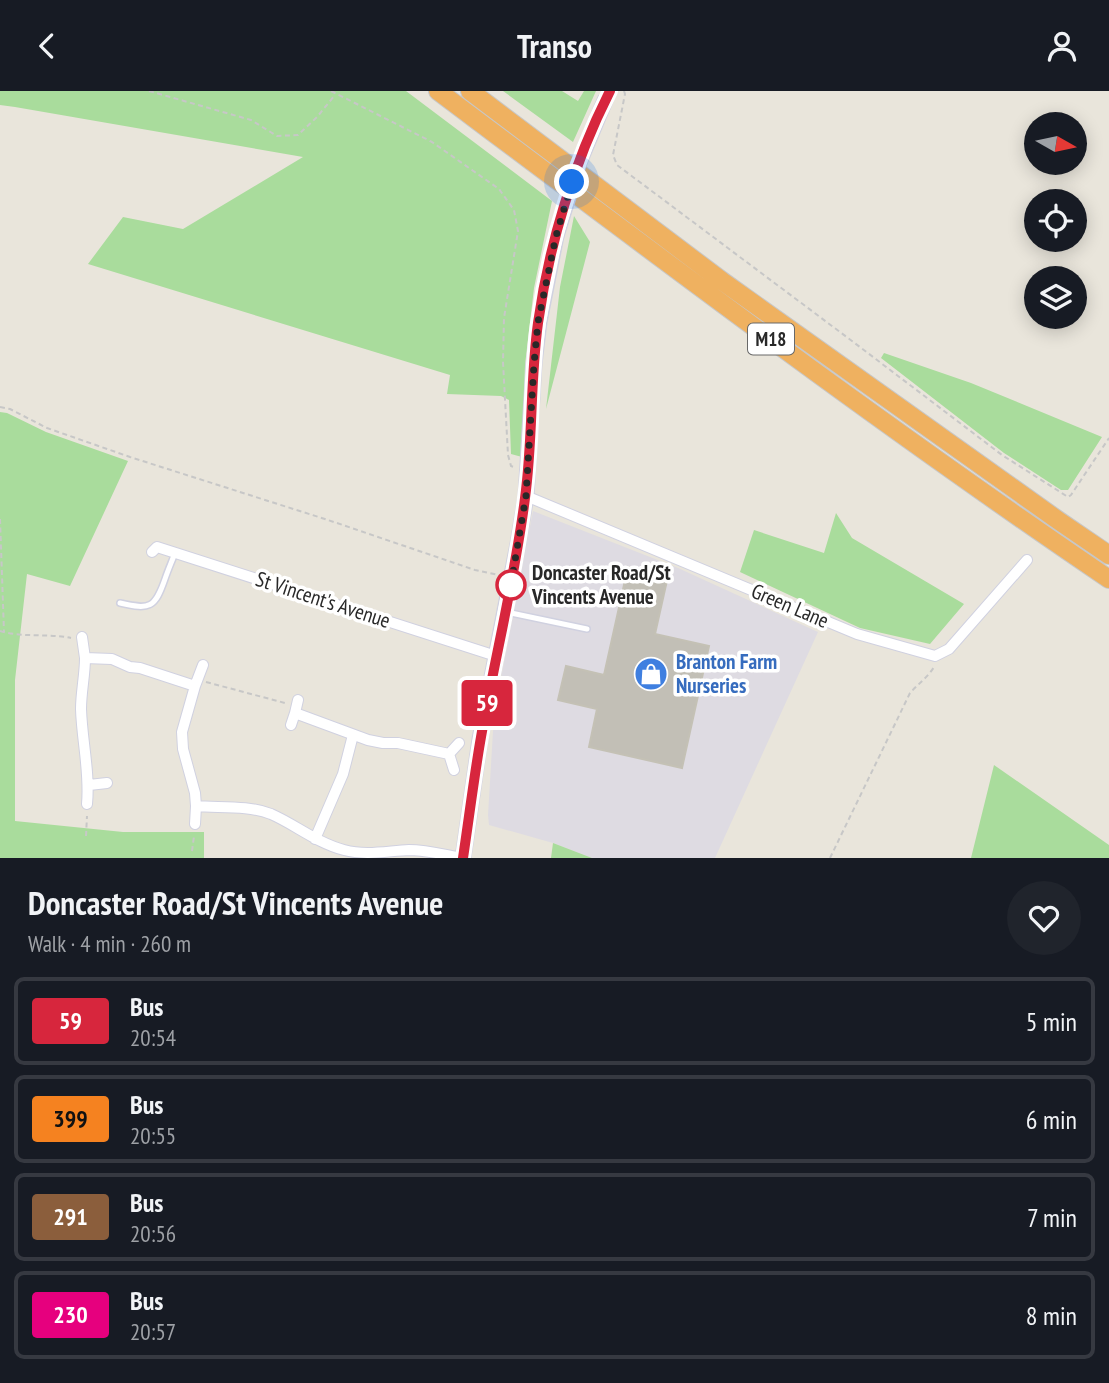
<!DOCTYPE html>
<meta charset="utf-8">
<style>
:root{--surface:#171b24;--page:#20242c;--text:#f1f3f6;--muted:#9ea1a6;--line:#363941}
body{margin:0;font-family:"PT Sans Narrow",sans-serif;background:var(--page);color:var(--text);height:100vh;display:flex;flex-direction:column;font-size:26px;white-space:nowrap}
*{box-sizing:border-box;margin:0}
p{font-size:23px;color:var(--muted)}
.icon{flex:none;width:38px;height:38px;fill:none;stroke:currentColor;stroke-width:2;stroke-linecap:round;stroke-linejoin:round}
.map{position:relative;height:767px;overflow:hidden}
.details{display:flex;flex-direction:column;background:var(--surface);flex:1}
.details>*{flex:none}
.badge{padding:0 14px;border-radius:5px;font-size:24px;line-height:46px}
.needle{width:46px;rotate:99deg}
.fabs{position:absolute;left:1024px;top:21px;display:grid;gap:14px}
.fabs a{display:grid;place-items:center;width:63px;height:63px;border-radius:50%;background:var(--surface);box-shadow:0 4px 18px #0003;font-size:35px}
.you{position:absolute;width:35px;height:35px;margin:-18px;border:5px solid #fff;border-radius:50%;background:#1a73e8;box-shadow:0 0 0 10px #1a73e833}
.map>.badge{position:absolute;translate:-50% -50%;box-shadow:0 0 0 4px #fff}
.round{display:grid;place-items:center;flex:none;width:74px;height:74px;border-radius:37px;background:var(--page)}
.overview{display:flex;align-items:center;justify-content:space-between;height:119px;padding:0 28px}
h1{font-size:33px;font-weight:600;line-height:52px}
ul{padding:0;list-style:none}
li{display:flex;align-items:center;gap:21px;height:88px;margin:0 14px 10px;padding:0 14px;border:4px solid var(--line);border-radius:10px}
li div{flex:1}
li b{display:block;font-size:26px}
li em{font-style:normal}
li .badge{min-width:77px;font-weight:700;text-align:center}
header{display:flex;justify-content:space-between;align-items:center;height:91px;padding:0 28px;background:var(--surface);font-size:32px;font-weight:600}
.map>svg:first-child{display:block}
.industrial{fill:#dedbe2}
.green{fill:#a9dc9c}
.building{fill:#c2bfb6;stroke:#c4c1b5;stroke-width:2}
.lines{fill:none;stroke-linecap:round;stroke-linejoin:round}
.lane-casing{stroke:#d0d1e0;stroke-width:8}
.street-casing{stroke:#d0d1e0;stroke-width:12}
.secondary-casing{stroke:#d0d1e0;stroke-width:17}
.highway-casing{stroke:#c7c7c7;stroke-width:20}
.path{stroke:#c7c7c7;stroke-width:2;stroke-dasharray:5 3.5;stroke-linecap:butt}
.lane{stroke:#fff;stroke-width:5}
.street{stroke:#fff;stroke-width:10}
.secondary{stroke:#fff;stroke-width:14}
.highway{stroke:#efb160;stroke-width:18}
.secondary-bridge-casing{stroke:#d0d1e0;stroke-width:17;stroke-linecap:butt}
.secondary-bridge{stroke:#fff;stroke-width:14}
.line-casing{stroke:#fff;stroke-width:16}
.line{stroke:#d7263d;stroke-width:10}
.walk{stroke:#282828;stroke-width:7;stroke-dasharray:0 12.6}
.stop-dot{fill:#fff;stroke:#d7263d;stroke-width:3.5}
.labels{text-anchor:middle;stroke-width:7;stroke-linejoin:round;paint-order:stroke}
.shield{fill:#fff;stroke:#686868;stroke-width:2}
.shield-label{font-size:19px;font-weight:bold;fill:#282828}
.stop-label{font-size:21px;font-weight:bold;fill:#282828;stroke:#fff;text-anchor:start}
.street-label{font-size:21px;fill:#282828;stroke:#fff}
.shop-label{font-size:21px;font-weight:bold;fill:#366cbe;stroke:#fff;text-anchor:start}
</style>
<header><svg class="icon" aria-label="back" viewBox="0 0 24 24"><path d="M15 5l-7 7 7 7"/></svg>Transo<svg class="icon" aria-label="person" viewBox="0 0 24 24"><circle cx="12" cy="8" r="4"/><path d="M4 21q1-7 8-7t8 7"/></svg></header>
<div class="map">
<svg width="1109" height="767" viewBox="0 0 1109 767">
<rect width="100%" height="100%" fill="#e9e5db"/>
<!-- industrial -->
<path class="industrial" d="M533,420l145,57 140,64 -103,226h-123l-39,-15 -64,-18 -1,-10 6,-100z"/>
<!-- green -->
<path class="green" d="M0,0h406l146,110 -18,87 -9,77 -3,92 -11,-3 -2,-54 -8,-4 -54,-2 3,-19 -362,-111 35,-47 60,12 120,-72 -288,-50 -15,-2z
M503,0h59l16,10 6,-10h12l-23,51z
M574,125l16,26 -44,167 14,-122z
M884,262l87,30 131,54 -34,53h-7l-57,-37 -123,-95z
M0,321l7,1 39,19 82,29 -58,125 -43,-12 -12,106v141l108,11h81v26h-204z
M836,422l16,25 112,66 -34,40 -70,-16 -120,-56 14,-42 70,23z
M994,674l115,80v13h-138z
M553,752l39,15h-41z"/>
<!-- building -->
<path class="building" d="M628,476l40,9 -13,58 54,12 -27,122 -93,-21 8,-38 -39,-9 8,-34 38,9z"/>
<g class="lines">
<defs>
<path id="lane" d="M120,512c30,7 35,5 45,-24 3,-9 7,-18 10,-26
M506,521l81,17"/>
<path id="street" d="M526,405l331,138 78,22 14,-7 78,-89
M152,461l5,-5 339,109
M82,546l3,21
M195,595l8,-21
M295,622l3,-13
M291,634l4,-12 73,27 15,3h15l51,11 5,16
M449,663l10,-11
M89,694l18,-2
M87,713c3,-32 -5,-63 -6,-95 0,-17 4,-34 4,-51l27,1 18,8 10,1 55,18 -13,46 1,17 12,44 1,13c24,2 52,-1 75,8 25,11 46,29 73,36 22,6 43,1 65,0 18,0 36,5 54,8
M195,733l1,-18
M315,748l28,-65 10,-39"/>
<path id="secondary" d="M463,767l17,-119 38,-195 8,-48 8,-132 5,-42 17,-86"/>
<path id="highway" d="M438,0c221,166 442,333 671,488
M470,0l252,190 337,240 50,34"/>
</defs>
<!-- lane casing -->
<use href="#lane" class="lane-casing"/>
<!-- street casing -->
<use href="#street" class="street-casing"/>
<!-- secondary casing -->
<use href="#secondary" class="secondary-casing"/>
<!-- highway casing -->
<use href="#highway" class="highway-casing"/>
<!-- path -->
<path class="path" d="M149,0l102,29 26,16 21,-1 19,-18 18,-22
M331,0l101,51 67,47 15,21 4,21 -14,87 -1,44 5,93 3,11 3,1
M624,0l1,3 -12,61 4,10 235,176 150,114 66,42 3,-2 38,-57
M0,316l10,2 37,19 83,29 198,63 147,50 24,5
M0,428l4,113
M0,540c23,7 48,2 71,7
M206,591l79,21
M86,745l1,-20
M192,760l2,-15
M830,767l80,-165c8,-9 18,-16 24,-26"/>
<!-- lane -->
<use href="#lane" class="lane"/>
<!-- street -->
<use href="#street" class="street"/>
<!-- secondary -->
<use href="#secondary" class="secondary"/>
<!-- highway -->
<use href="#highway" class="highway"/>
<defs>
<path id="secondary-bridge" d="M556,145l22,-71 28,-67"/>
</defs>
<!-- secondary-bridge casing -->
<use href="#secondary-bridge" class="secondary-bridge-casing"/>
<!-- secondary-bridge -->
<use href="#secondary-bridge" class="secondary-bridge"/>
</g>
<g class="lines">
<defs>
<path id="line" d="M463,767c6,-40 11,-81 18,-121 14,-80 34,-159 44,-239 8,-58 5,-117 13,-175 11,-79 36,-161 72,-232"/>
</defs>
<!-- line casing -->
<use href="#line" class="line-casing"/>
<!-- line -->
<use href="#line" class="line"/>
<!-- walk -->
<path class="walk" d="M511,494l-1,5 16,-94 8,-132 4,-42 18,-86 16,-54"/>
</g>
<!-- icons -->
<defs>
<symbol id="shop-disc" viewBox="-11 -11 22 22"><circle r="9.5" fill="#3f7fe0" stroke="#fff"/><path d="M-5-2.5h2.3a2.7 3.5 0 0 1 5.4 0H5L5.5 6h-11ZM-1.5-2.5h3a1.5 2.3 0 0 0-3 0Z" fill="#fff"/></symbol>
</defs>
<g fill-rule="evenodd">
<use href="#shop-disc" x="632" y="564" width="38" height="38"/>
</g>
<!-- markers -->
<circle class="stop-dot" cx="511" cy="494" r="14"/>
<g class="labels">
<!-- shield labels -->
<rect class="shield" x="748" y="232.5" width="46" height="31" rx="5"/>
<g class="shield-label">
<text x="771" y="255">M18</text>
</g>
<!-- stop labels -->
<g class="stop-label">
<text x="532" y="489">Doncaster Road/St<tspan x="532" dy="24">Vincents Avenue</tspan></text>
</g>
<!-- street labels -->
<g class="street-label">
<text transform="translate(323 509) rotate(18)" y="7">St Vincent's Avenue</text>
<text transform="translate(790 515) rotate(23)" y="7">Green Lane</text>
</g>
<!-- shop labels -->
<g class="shop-label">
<text x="676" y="578">Branton Farm<tspan x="676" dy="24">Nurseries</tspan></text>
</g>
</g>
</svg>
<div class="fabs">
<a><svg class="needle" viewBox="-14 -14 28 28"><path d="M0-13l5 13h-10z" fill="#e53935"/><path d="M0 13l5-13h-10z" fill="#9ea1a6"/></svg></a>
<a><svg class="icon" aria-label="locate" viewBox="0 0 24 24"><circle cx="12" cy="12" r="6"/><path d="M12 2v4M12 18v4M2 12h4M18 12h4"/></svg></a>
<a><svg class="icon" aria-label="layers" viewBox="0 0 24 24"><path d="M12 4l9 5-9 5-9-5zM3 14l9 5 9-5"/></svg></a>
</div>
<div class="you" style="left:572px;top:91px"></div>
<b class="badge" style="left:487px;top:612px;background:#d7263d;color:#fff">59</b>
</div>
<section class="details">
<div class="overview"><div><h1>Doncaster Road/St Vincents Avenue</h1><p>Walk · 4 min · 260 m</p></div><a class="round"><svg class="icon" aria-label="heart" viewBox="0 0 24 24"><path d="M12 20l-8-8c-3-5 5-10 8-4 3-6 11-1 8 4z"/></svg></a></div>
<ul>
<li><span class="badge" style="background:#d7263d;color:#fff">59</span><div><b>Bus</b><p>20:54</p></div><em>5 min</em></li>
<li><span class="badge" style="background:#f58220;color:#111">399</span><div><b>Bus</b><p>20:55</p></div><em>6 min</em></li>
<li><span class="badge" style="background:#8b5e3c;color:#fff">291</span><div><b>Bus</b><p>20:56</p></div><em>7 min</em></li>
<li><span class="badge" style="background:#e6007e;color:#fff">230</span><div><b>Bus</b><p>20:57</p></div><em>8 min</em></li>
</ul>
</section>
